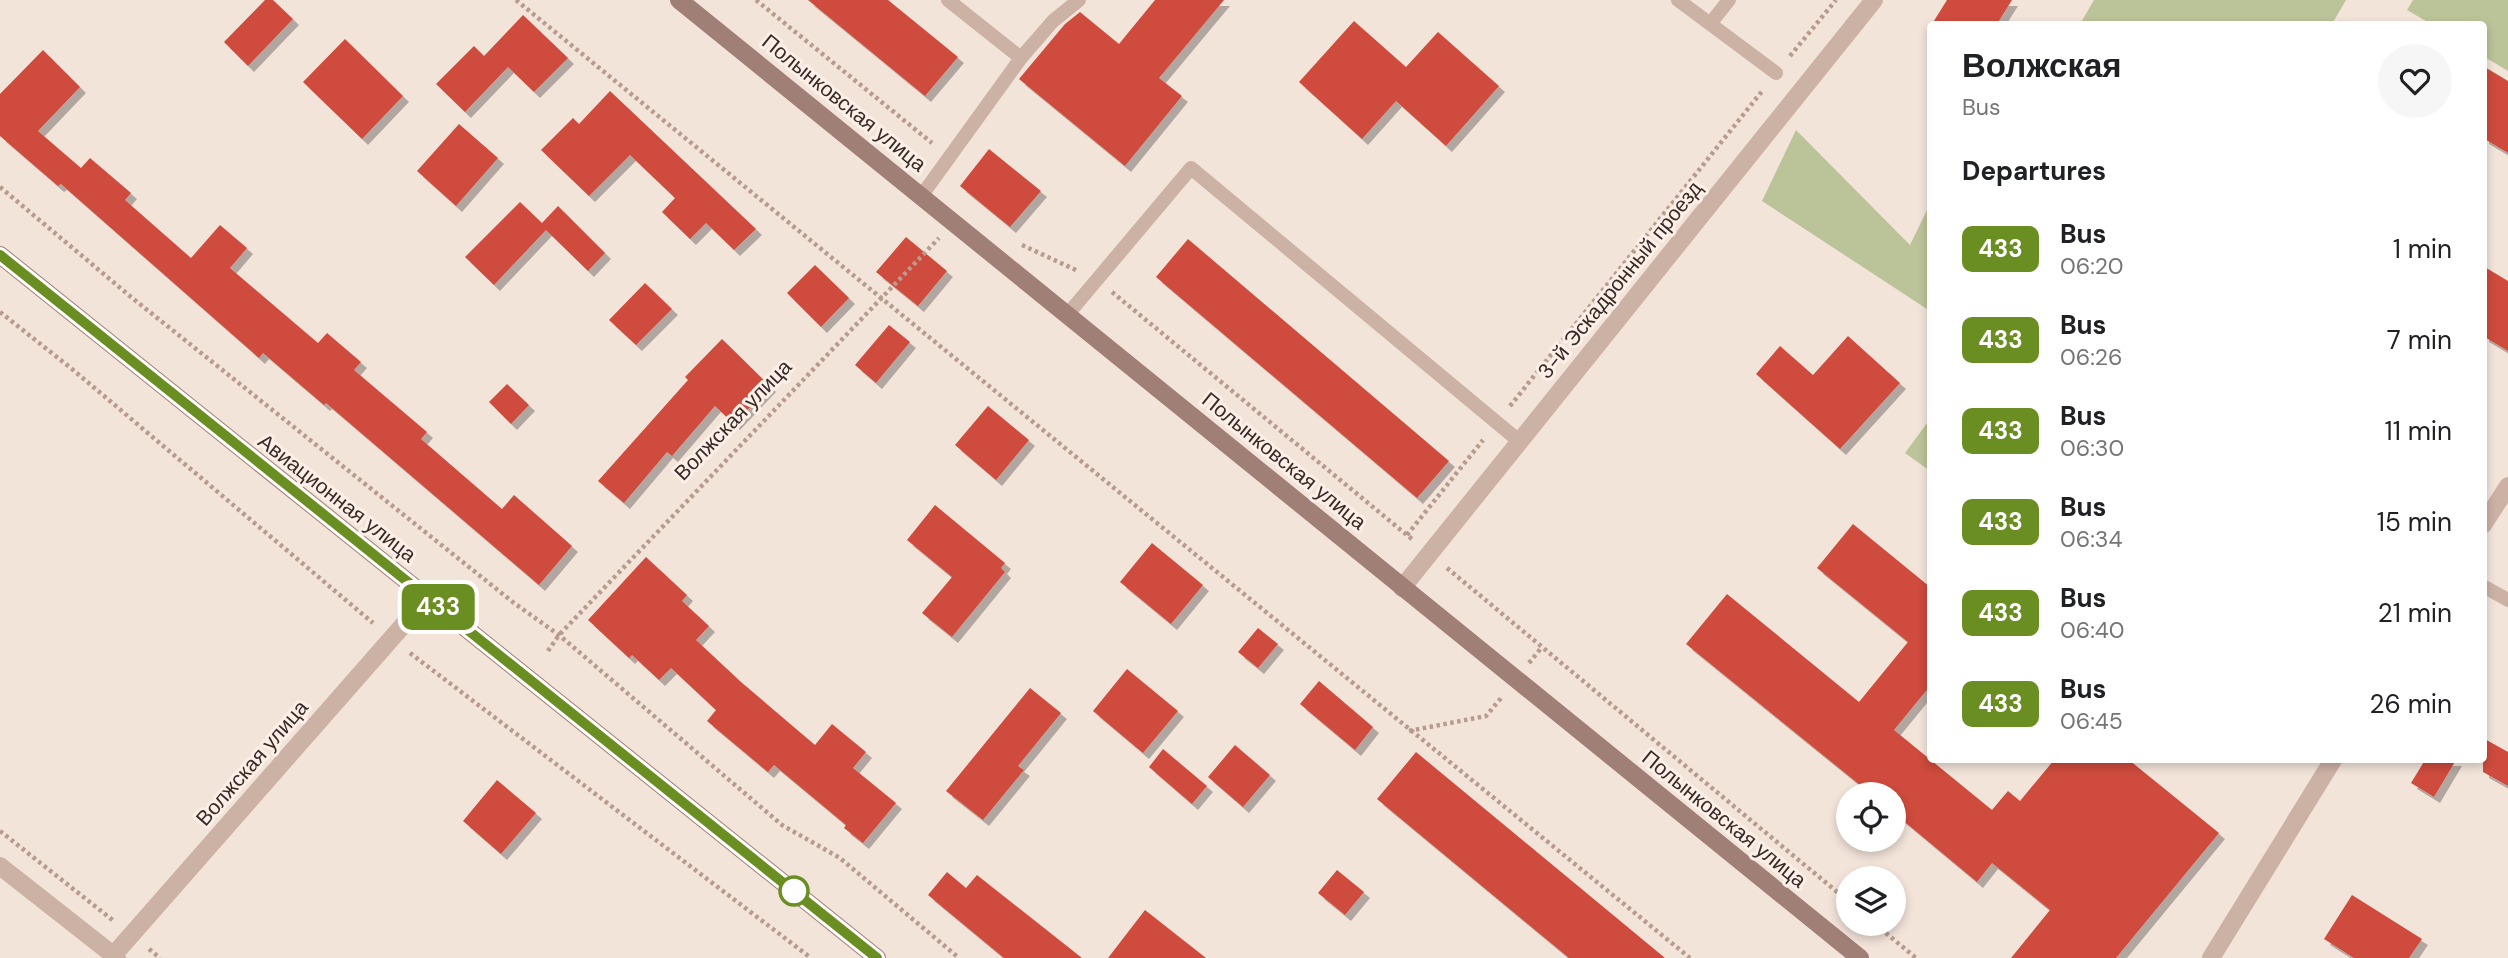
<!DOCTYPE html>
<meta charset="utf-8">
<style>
:root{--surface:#fff;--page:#f6f6f6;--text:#202124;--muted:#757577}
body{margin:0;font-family:"DM Sans",sans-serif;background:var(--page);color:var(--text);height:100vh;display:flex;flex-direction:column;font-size:26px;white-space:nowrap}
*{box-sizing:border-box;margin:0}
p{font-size:23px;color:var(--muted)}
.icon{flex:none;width:38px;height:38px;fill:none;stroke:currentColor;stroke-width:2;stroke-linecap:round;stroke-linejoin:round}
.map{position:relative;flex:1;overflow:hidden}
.side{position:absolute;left:1927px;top:21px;width:560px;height:742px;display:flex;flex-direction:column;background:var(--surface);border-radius:7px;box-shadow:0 4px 10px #0003}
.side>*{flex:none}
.badge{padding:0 14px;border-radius:10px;font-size:24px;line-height:46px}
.fabs{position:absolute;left:1836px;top:782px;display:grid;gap:14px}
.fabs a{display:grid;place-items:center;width:70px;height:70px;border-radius:50%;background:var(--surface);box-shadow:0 4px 10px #0003;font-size:35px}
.map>.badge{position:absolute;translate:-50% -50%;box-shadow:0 0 0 4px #fff}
h2{padding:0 35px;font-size:26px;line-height:63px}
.round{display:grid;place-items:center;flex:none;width:74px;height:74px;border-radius:37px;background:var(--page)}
.summary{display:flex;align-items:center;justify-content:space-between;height:119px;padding:0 35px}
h1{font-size:33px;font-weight:700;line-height:52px}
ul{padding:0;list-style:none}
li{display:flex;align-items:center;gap:21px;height:91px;padding:0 35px}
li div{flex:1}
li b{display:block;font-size:26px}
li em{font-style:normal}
li .badge{min-width:77px;font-weight:700;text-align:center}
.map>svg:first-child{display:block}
.green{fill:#bbc399}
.building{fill:#ce4b3e;filter:url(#shadow)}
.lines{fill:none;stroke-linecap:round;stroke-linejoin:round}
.path{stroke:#b89b8f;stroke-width:4.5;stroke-dasharray:3.5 3.5;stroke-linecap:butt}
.lane{stroke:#ccb1a5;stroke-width:14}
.street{stroke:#ccb1a5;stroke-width:18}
.secondary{stroke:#a07f76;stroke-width:18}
.line-casing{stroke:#fff;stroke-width:16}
.line{stroke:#6b8e23;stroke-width:10}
.stop-dot{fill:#fff;stroke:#6b8e23;stroke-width:3.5}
.labels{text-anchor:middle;stroke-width:6;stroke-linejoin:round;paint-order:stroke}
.street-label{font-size:21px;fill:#372a27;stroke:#fbefe7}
</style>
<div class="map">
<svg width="2508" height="958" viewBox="0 0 2508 958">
<defs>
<filter id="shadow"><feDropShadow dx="6" dy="6" stdDeviation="0" flood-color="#0004"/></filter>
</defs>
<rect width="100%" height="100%" fill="#f3e4da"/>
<!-- green -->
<path class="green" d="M2094,0h252l-14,24h-252z
M2413,0h95v71l-25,-15v-32h-52l-24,-14z
M1796,130l114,115 20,-41v107l-168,-110z
M1930,419v52l-25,-18z"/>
<!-- building -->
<path class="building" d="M265,0h8l20,19 -45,47 -24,-24z
M808,0h80l70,57 -33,39z
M1155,0h69l-65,78 23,18 -57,70 -106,-87 46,-55 15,-12 39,32z
M1947,0h65l-15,24h-65z
M523,15l45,43 -34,34 -26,-25 -43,45 -29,-28 38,-38 10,10z
M1354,21l52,46 32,-35 61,54 -53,60 -50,-45 -34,38 -63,-57z
M345,39l58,57 -41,43 -59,-57z
M43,50l37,37 -42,44 43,37 9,-10 41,35 -6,7 66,58 29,-33 27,23 -17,20 88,75 9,-10 34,29 -7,8 73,62 -6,7 81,70 12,-14 58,51 -33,39 -213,-182 -2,2 -61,-52 -4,5 -198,-174 -3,2 -58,-50v-42z
M2483,66l25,15v72l-25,-15z
M610,91l146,138 -22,21 -28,-27 -16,16 -28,-27 13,-14 -45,-43 -41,41 -48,-46 32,-32 6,6z
M459,124l39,34 -42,48 -39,-35z
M989,149l52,42 -31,36 -50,-41z
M520,202l22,21 16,-17 47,47 -17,18 -42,-41 -52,55 -29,-28z
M906,237l41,34 -29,35 -42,-34z
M1188,239l261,222 -32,37 -261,-221z
M815,265l34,33 -28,29 -34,-34z
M2483,266l25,15v70l-25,-15z
M645,283l27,26 -36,36 -27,-25z
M889,325l21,17 -34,41 -21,-18z
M1848,336l52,47 -60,66 -84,-75 24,-28 33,29z
M722,339l48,47 -36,38 -19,-18 -43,50 -5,-4 -43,51 -26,-22 90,-101 -3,-3z
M507,384l22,21 -18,19 -22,-22z
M988,406l41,34 -33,40 -41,-35z
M935,505l70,58 -4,5 4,4 -53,65 -30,-24 30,-36 -45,-37z
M1853,524l77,63v99l-36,44 98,80 16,-19 12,10 34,-41h75l90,73 -103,125h-105l39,-48 -58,-47 -15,19 -83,-69v-19h-23l-185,-150 41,-50 132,108 49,-60 -91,-74z
M1152,543l51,42 -32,39 -51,-42z
M646,557l41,38 -5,6 27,25 -13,14 45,42 74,63 17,-21 34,28 -13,16 43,35 -33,40 -19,-15 2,-3 -72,-60 -6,7 -61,-51 9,-11 -45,-42 -12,12 -27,-25 -3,3 -41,-38z
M1258,628l20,16 -20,24 -20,-16z
M1127,669l51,42 -35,42 -50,-42z
M1319,681l54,46 -18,23 -55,-46z
M1030,688l31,25 -43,53 6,4 -41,50 -37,-29z
M2483,738l25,14v34l-25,-14z
M1235,745l35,30 -27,32 -35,-30z
M1163,749l44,37 -15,18 -43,-37z
M1416,752l249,206h-96l-192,-159z
M2425,760h31l-22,37 -23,-14z
M497,780l39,33 -35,41 -38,-33z
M1337,870l27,22 -19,23 -27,-22z
M947,872l19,16 11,-13 105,83h-78l-76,-63z
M2352,895l70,44 -13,19h-55l-30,-19z
M1145,910l61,48h-98z"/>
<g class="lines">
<!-- path -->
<path class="path" d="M516,0l1174,958
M756,0l176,143
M1790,56l46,-56
M0,187l131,110 383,306 45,32 223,190 58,33 119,100
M1022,245l56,26
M1112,292l301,248
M0,312l72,57 301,254
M1510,406l253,-316
M1407,535l76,-95
M1447,568l401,333
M548,651l11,-16 380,-397
M410,653l401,305
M1529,663l13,-16
M1409,731l77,-15 16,-19
M0,831l115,91
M1875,924l41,34
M149,949l11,9"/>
<!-- lane -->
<path class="lane" d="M1678,0l98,73
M1710,24l19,-24
M1021,58l32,-37 26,-21
M922,195l99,-137 -73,-58
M1068,314l123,-146 328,273
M2483,586l25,14"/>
<!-- street -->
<path class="street" d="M2483,525l25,-39
M1402,588l472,-588
M0,866l117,92
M111,958l316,-360
M2211,958l122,-198"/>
<!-- secondary -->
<path class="secondary" d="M679,0l1181,958
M0,255l877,703"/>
</g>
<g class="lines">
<defs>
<path id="line" d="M0,255l877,703"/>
</defs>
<!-- line casing -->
<use href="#line" class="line-casing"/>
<!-- line -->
<use href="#line" class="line"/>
</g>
<!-- markers -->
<circle class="stop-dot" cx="794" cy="891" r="14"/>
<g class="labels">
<!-- street labels -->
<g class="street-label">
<text transform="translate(844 103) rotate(39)" y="7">Полынковская улица</text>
<text transform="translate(1620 280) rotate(-51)" y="7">3-й Эскадронный проезд</text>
<text transform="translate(733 420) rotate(-46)" y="7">Волжская улица</text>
<text transform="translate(1284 461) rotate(39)" y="7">Полынковская улица</text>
<text transform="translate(337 498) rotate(38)" y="7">Авиационная улица</text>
<text transform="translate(252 763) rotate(-49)" y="7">Волжская улица</text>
<text transform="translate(1724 819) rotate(39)" y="7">Полынковская улица</text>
</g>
</g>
</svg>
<div class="fabs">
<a><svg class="icon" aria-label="locate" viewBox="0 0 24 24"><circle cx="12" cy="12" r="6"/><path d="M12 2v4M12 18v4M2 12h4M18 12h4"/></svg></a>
<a><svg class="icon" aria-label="layers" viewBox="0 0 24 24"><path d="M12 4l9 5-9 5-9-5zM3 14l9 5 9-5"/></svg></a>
</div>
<b class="badge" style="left:438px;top:607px;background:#6b8e23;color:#fff">433</b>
<section class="side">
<div class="summary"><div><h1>Волжская</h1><p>Bus</p></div><a class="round"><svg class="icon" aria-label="heart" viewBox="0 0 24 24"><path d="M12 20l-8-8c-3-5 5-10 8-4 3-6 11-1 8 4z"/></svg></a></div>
<h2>Departures</h2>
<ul>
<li><span class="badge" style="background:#6b8e23;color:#fff">433</span><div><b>Bus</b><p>06:20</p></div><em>1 min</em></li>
<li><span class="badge" style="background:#6b8e23;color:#fff">433</span><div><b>Bus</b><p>06:26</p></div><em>7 min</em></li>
<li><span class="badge" style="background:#6b8e23;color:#fff">433</span><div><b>Bus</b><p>06:30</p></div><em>11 min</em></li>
<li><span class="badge" style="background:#6b8e23;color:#fff">433</span><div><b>Bus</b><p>06:34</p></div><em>15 min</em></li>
<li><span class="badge" style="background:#6b8e23;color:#fff">433</span><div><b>Bus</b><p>06:40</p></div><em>21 min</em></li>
<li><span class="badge" style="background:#6b8e23;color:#fff">433</span><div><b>Bus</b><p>06:45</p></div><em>26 min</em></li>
</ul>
</section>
</div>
